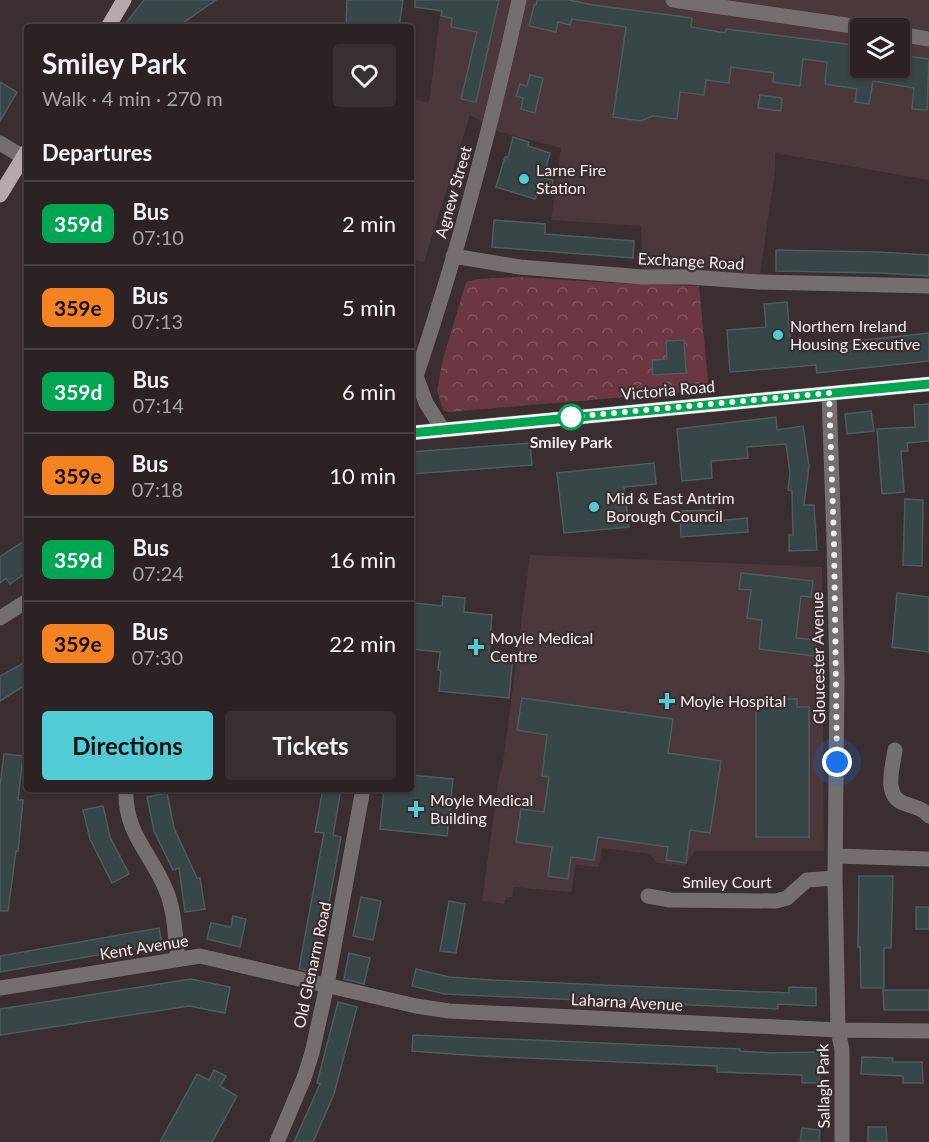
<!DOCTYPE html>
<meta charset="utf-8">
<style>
:root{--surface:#2c2224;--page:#382f31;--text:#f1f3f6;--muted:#a6a4a6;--line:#483f41;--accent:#51ccd5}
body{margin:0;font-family:Lato,sans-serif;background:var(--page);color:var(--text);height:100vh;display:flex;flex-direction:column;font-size:22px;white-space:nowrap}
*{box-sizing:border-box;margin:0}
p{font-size:20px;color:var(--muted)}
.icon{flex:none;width:33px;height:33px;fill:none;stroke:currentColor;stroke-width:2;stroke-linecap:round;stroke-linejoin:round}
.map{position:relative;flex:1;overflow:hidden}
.side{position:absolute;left:24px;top:24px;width:390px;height:768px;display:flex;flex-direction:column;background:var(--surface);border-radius:6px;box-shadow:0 2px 4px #0004,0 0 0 2px var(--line)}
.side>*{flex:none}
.badge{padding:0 12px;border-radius:9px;font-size:21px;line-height:39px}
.controls{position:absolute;left:850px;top:18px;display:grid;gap:12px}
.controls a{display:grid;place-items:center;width:60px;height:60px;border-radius:6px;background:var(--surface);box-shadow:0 2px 4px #0004,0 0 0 2px var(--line);font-size:30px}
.you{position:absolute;width:30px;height:30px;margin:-15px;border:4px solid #fff;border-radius:50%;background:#1a73e8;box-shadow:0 0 0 9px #1a73e833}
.map>.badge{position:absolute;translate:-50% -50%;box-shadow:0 0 0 3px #fff}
h2{padding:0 18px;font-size:22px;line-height:54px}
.round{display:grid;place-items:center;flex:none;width:63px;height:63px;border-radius:6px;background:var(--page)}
.summary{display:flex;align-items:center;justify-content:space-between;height:102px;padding:0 18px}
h1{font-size:28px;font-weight:700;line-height:45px}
.button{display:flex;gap:12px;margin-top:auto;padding:12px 18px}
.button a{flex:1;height:69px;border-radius:6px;background:var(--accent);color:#111;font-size:24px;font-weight:700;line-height:69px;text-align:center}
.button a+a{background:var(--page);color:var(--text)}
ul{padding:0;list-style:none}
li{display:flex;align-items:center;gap:18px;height:84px;padding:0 18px;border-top:2px solid var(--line)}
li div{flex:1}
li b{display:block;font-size:22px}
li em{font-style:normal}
li .badge{min-width:66px;font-weight:700;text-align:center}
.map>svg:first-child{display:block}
.built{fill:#4a383b;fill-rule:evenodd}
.park{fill:url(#park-crowns)}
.building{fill:#374647;stroke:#4d5d5e;stroke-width:1.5}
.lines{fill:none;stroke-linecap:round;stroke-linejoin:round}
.minor{stroke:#756e6f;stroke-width:15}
.major{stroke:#b7a9ab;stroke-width:15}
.line-casing{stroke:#fff;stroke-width:14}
.line{stroke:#00a651;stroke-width:9}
.walk{stroke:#f4ebec;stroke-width:6;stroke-dasharray:0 10.8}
.poi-dot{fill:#51ccd5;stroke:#3b2e30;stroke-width:2}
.stop-dot{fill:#fff;stroke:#00a651;stroke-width:3}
.labels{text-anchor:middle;stroke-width:4.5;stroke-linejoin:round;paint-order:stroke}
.poi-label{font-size:16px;fill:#f4ebec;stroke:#3b2e30;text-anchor:start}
.street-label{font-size:16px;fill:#f4ebec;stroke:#3b2e30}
.stop-label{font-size:16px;font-weight:bold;fill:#f4ebec;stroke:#3b2e30}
</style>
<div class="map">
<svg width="929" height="1142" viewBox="0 0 929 1142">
<defs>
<pattern id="park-crowns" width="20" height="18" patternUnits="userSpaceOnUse" patternTransform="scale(1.5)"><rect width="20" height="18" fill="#6b3742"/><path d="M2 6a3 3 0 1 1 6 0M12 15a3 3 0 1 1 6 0" fill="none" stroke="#81545d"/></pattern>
</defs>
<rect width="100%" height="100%" fill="#3b2e30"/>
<!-- built -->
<path class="built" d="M442,0h487v180l-154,-27v18l-16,111 -116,-5 -2,-51 -90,-6 10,-72 -62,-16 -29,-17 -46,147 -13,-2v-166l2,1v4l16,4zM861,28h39v40h-39z
M530,555l292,12 2,284h-129l-11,15 -27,-3 -7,-9 -48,-6 -3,19 -23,-2 -5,27 -57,-5 -2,10h-6l-2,7 -22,-3 17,-124 4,-14z"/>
<!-- park -->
<path class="park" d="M520,277l93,6 86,3 10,104 -262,22 -4,-2 -6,-20 6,-31 23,-77 12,-3z"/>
<!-- building -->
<path class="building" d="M144,0h72l-39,27h-54z
M347,0h56l-4,27h-53z
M415,0h84l-23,102 -15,-3 16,-67 -26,-5 1,-9 -11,-2 1,-5 -27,-4z
M537,0h32l24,5 99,13 -1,9 34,6 1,-4 135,17v22h39v-13l29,4 -2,51 -15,-1 2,-21 -41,-7 -4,23 -14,-2 2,-13 -32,-5 2,-22 -24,-3 -3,27 -27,-4 1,-9 -43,-6 -2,16 -23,-3 -2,15 -24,-3 -3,27 -24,-3 -12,5 -28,-4 13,-90 -54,-8 -2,6 -12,-3 -2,10 -27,-6 5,-21h2z
M530,75l13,3 -8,35 -14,-4 2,-11 -7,-2 4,-12 7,2z
M0,82l17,10 -17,29z
M760,95l22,3 -1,13 -23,-3z
M513,137l16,5 -1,4 22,7 -7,25 10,2 -2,15 -14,-2 -2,6 -39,-12 9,-30h3z
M494,220l51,4v10l89,7 -1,17 -141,-11z
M776,250l101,2 52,3v21l-49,-3 -104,-2z
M787,302l4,46 138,-15v28l-112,12 -1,-8 -86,7 -3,-42 39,-3 -2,-23z
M684,340l2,33 -33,2 -1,-15 15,-1 -1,-18z
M929,404v37l-22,2 1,8h-7l3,41 -22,2 -5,-65 38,-2 -1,-22z
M871,411l3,20 -27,3 -2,-20z
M776,417l1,13 26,-4 6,40 -5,39h10l3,45 -28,1v-16h4v-2l-1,-42 -4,-1 2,-17 -4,-29 -39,3 1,11 -37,3 1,17 -30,3 -5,-52z
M530,443l2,22 -121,9v-22z
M654,463l2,21 -32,3 5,40 -65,6 -7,-60z
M905,499l18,1 -1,66 -19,-1z
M715,510v11l32,-3 1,14 -67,5 -1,-26z
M27,539v33l-17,12 -4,-6 -6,5v-26z
M741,573l72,8 -2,16 -10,-1 -5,42 20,2 -2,16 -55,-7 3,-29 -15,-2 4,-28 -12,-1z
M897,593l32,4v55l-37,-5z
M443,596l22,2 -1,14 28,3 -3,38 24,2 -4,43 -70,-7 2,-20 -3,-1 2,-18 -29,-3 3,-46 28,3z
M27,661v23l-27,17v-25z
M522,698l151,21 -5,34 53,8 -11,72 -20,-3 -4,33 -20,-3 2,-13 -70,-10 -4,23 -23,-3 -3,22 -20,-3 4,-29 -36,-5 5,-33 23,3 5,-35 -7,-1 5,-41 -30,-5z
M756,699h41v8h12v130h-53z
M4,754l19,2 -5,44h5l-5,51h-2l-8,60h-8v-125z
M411,775l42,4 -6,57 -67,-7 4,-40h27z
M323,789h18l-8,46 8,2 -25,136 -17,-4 25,-136 -9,-1z
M167,793l7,35 23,50h3l5,31 -20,3 -6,-44 -6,2 -19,-39 -7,-34z
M103,806l7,31 19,37 -17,9 -22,-44 -7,-29z
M859,876h34l-2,72h-7v40h-23l-1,-41h-2z
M361,897l20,4 -8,39 -20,-4z
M449,901l16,3 -9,49 -16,-2z
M916,907h13v22h-13z
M233,916l13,3 -6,28 -33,-8 4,-16 20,4z
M159,928l3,16 -162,28v-16z
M349,953l21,5 -6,26 -20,-5z
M416,969l33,8 43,3 297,13v-6l27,1v18l-38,-2v5l-333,-15 -33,-8z
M191,979l39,8 -5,26 -36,-7 -189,29v-26z
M883,990h46v20h-45z
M338,1002l19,5 -23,87 -21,48h-19l26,-58 -3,-1z
M413,1035l327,14v2l32,2 48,-1 -1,31h-17v-8l-85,-3v-6l-237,-10 -68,-5z
M862,1057l31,1 -1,4h30l1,21h-20v-7l-42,-2z
M214,1070l12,6 -6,10 17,10 -25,46h-52l37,-68 12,6z
M868,1127h18l1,15h-19z
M802,1128l18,2 -1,12h-19z"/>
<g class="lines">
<!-- minor -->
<path class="minor" d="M673,0l194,28
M900,34l29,5
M0,143l23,14
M453,256l67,11 123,10h46l70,5 170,4
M416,376l10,27 17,27
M411,391c44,-128 79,-259 108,-391
M829,393l5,148 3,138 -2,199 3,152 4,20v92
M411,433l518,-49
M0,618l27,-17
M895,750c-2,16 -12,45 8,53 10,4 18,4 26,13
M126,789c-2,44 25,64 40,101 9,21 9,47 12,69
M836,856l93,3
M648,896l22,4 106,1 11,-3 20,-18 28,-2
M0,988l200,-32 216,50 33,5 389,19 91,1
M277,1142l27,-64 8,-25 15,-68 36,-196"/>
<!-- major -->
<path class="major" d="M108,27l16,-27
M0,195l27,-44"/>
</g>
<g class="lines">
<defs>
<path id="line" d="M411,433l518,-49"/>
</defs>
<!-- line casing -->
<use href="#line" class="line-casing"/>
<!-- line -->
<use href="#line" class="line"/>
<!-- walk -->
<path class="walk" d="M571,417l258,-24 5,148 3,221"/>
</g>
<!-- markers -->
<g class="poi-dot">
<circle cx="524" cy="179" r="6"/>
<circle cx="778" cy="335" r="6"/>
<circle cx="594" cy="507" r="6"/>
<path d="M473 638h6v6h6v6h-6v6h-6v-6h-6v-6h6z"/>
<path d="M664 692h6v6h6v6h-6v6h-6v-6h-6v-6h6z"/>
<path d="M413 800h6v6h6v6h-6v6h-6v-6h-6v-6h6z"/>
</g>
<circle class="stop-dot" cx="571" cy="417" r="12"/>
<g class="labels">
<!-- poi labels -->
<g class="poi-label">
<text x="536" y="176">Larne Fire<tspan x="536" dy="18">Station</tspan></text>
<text x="790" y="332">Northern Ireland<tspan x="790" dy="18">Housing Executive</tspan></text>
<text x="606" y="504">Mid &amp; East Antrim<tspan x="606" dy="18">Borough Council</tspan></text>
<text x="490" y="644">Moyle Medical<tspan x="490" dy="18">Centre</tspan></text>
<text x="680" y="707">Moyle Hospital</text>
<text x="430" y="806">Moyle Medical<tspan x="430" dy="18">Building</tspan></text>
</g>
<!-- street labels -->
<g class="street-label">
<text transform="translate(453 192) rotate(-74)" y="6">Agnew Street</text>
<text transform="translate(691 261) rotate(3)" y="6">Exchange Road</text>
<text transform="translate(668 390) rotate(-5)" y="6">Victoria Road</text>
<text transform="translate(818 658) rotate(-91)" y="6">Gloucester Avenue</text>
<text x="727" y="888">Smiley Court</text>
<text transform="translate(144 947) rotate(-9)" y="6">Kent Avenue</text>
<text transform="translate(312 965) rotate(-78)" y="6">Old Glenarm Road</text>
<text transform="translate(627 1002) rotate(3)" y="6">Laharna Avenue</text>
<text transform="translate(823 1086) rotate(-91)" y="6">Sallagh Park</text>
</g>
<!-- stop labels -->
<g class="stop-label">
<text x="571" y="448">Smiley Park</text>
</g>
</g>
</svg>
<div class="controls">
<a><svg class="icon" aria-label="layers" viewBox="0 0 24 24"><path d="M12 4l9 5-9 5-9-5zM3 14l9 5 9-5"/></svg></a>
</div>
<div class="you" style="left:837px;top:762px"></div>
<section class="side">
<div class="summary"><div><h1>Smiley Park</h1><p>Walk · 4 min · 270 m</p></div><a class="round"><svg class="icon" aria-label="heart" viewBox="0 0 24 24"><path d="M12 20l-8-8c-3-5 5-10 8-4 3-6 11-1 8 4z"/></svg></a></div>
<h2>Departures</h2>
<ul>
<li><span class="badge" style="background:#00a651;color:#fff">359d</span><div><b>Bus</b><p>07:10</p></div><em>2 min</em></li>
<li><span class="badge" style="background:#f58220;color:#111">359e</span><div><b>Bus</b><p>07:13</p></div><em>5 min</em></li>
<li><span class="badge" style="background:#00a651;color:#fff">359d</span><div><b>Bus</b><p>07:14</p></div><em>6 min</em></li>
<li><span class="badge" style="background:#f58220;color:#111">359e</span><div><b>Bus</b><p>07:18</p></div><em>10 min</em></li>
<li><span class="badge" style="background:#00a651;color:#fff">359d</span><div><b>Bus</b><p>07:24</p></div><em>16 min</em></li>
<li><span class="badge" style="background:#f58220;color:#111">359e</span><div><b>Bus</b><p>07:30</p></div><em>22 min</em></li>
</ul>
<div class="button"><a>Directions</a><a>Tickets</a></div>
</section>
</div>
